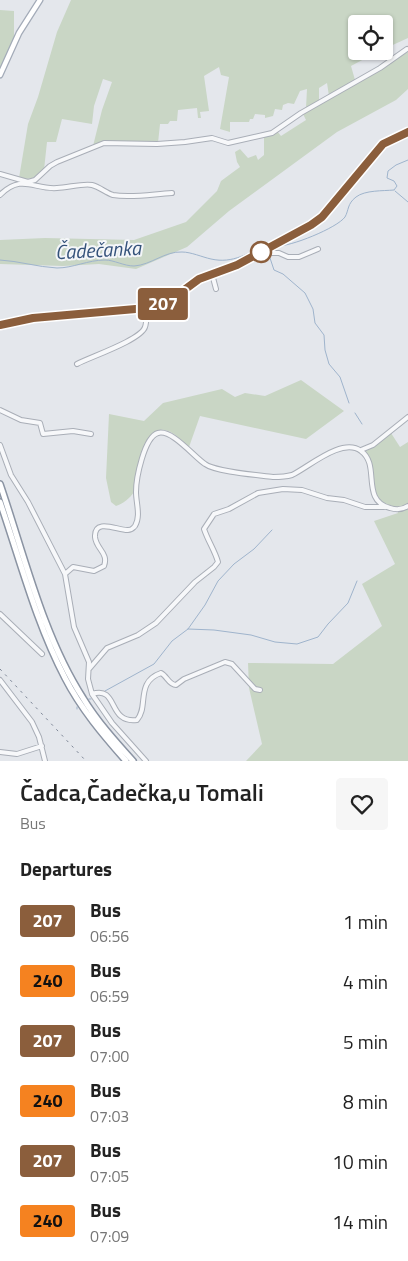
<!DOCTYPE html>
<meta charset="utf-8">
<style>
:root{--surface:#fff;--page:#f6f6f6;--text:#222;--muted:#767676}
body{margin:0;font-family:"Titillium Web",sans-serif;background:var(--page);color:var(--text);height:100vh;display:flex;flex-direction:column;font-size:19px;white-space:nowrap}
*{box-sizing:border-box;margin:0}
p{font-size:16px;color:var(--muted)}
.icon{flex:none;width:28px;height:28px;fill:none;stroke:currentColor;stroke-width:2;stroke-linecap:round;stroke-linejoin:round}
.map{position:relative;height:761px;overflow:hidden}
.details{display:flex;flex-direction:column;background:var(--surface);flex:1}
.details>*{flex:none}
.badge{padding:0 10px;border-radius:4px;font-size:18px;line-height:32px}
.fabs{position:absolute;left:348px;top:15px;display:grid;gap:10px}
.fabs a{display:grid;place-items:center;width:45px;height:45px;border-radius:5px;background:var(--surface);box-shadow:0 1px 4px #0004;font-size:25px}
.map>.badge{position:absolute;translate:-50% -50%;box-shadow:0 0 0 2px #fff}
h2{padding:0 20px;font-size:19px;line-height:45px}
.round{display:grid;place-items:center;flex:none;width:52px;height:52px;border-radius:5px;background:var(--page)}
.summary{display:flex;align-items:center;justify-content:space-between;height:85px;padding:0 20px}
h1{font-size:24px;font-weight:600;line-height:38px}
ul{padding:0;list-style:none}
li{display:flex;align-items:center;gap:15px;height:60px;padding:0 20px}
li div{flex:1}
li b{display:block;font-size:19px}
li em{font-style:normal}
li .badge{min-width:55px;font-weight:700;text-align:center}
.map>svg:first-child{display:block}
.green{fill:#c9d6c5}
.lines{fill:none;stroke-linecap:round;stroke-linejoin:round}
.stream{stroke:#9fb4cc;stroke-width:1}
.minor-casing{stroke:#a9aeb7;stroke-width:6}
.major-casing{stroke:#a3abb8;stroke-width:7}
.highway-casing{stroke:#8b94a3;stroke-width:8}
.minor{stroke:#f7f8fa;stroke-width:4}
.major{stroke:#fff;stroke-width:4.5}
.highway{stroke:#fff;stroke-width:5}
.rail{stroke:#7d8696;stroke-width:1;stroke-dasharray:2.5 5;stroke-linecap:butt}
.line-casing{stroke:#fff;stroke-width:11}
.line{stroke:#8b5e3c;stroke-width:8}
.stop-dot{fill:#fff;stroke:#8b5e3c;stroke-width:2.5}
.labels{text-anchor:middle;stroke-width:4;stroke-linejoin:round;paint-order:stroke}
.water-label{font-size:20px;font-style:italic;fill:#34527a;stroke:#f4f6f9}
</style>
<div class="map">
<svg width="408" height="761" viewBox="0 0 408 761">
<rect width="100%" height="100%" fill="#e4e7ec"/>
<!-- green -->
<path class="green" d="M71,0h337v38l-24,11v-25h-28v27h23l-28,15 4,14 -26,16 -2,-13 -8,5v13l-13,7 1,-19 -7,2 -6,13 -6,-1 -5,2 -1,5 -7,-1 -2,7 -8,2v-3l-10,-1 -2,5h-3l-1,3h-19v10l-10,-3 9,-52 -8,-2 -2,-8 -15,9 5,35 -9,1 1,6h-3l-1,-10 -19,2 -1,11h-7l-2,3h-8l-2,19h-54l-11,3 9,-36 10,-28 -9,-3 -9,27 -2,18 -30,-5 -6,23h-9l-3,28c-8,8 -13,10 -25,8l9,-54 10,-27 19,-65z
M0,10l14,1v24h3l-17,40z
M408,52v37l-12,11 -59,32 -108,79 -42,36 -51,22 -37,-5 -36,2 -63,-2v-24l45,-2 89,2 52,-18 31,-31 4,-10 19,-14 -3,-5 -2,-10 5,-3 8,9 8,-3 2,5 6,-5v-18l13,-6 4,5 25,-16 -3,-6z
M301,380l43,31 -38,28 -106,-23 -11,31c-6,-5 -14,-14 -21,-16 -28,-10 -25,47 -34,61 -4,6 -11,12 -18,14l-5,-4 -5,-24 3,-64 35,7 19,-18 59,-14 13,8 10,-4 20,3z
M391,433l9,14 8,-5v319h-162l16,-17 -13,-56 -1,-25 85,1 49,-38 -20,-42 33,-20 -21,-43 24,-8 -1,-5c-38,-11 -14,-33 -32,-56z"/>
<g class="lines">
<!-- stream -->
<path class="stream" d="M395,191l13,11
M277,246c13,1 60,-18 68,-29 4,-7 2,-13 11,-20 9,-7 27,-6 38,-7l3,-4 -3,-5 -7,-3 1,-7 8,-6 12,-5
M270,258l4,12 9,4 22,19 8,16 2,14 9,12 1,15 4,14 11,13 9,26
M0,260c19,1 37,7 57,8 16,0 31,-8 48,-8 9,0 19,6 29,6 17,-1 31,-15 48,-14 9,0 20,5 29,7 22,5 38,-6 57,-16l5,2
M355,413l7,11
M188,629l26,1 37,5 24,7 22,2 21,-7 10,-13 20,-21 9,-22
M105,691l49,-27 18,-23 16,-12 17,-24 13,-24 16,-17 20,-15 18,-19
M89,699h2
M77,709v-2"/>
<defs>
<path id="minor" d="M0,174l28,8 7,-2 15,-14 7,-4 47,-19 53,1 28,-2 27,-4 16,5 44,-10 29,-20 79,-45 27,-19
M0,195c22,-22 34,-5 57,-7 10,0 26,-5 35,-3 8,2 14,8 21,10 19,3 40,-1 59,-2
M264,251l3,2h12l9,4h11l19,-8
M212,274l4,15
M0,325l33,-7 114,-10 20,-6 32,-23 38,-14 74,-40 11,-8 61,-73 25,-12
M77,364c13,-7 64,-24 68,-37 2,-5 1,-13 2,-19
M0,410l21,10 19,3 3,11 30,-3 18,3
M0,445l11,30 17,27 37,72 9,53 15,35 -1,17 4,15 20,29 34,38
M361,450l12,-5 35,-28
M65,574l8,-7 21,4 10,-5c5,-13 -8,-17 -9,-29 -1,-20 24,-6 33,-7 4,0 4,-1 7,-4 6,-10 1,-23 1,-34 0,-13 8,-55 22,-59 14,-4 36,24 47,31 11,8 53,11 68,13 7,0 12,0 19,-2 17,-8 50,-38 69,-24 20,14 -1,49 29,57 6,2 12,2 18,-2
M0,614l42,40
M89,669l18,-21 31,-13 18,-12 39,-41 19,-15 4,-5c-3,-11 -10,-21 -14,-33l10,-15 15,-5 29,-16 25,-4 19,1 25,8 17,2 21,7h19
M0,680l32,42 7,15 6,24
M92,694c27,-9 15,30 45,26 12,-13 -2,-38 24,-47 6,3 8,12 15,12l8,-6 41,-17 7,2 23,25 5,1
M0,752l17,2 25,-8"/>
<path id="major" d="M0,75l19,-42 21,-33"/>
<path id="highway" d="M0,484c24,70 43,152 83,214 14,23 32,43 50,63
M0,502c20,58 36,121 65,176 16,31 38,57 61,83"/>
</defs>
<!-- minor casing -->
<use href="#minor" class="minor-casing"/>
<!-- major casing -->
<use href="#major" class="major-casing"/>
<!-- highway casing -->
<use href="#highway" class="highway-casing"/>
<!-- minor -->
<use href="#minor" class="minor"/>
<!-- major -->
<use href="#major" class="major"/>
<!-- highway -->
<use href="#highway" class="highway"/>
<!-- rail -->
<path class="rail" d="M0,669l86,92"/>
</g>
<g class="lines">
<defs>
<path id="line" d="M0,325l33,-7 114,-10 21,-6 31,-23 38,-14 74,-40 11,-8 61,-73 25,-12"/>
</defs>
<!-- line casing -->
<use href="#line" class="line-casing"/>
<!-- line -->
<use href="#line" class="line"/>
</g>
<!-- markers -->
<circle class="stop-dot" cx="261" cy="252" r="10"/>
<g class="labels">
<!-- water labels -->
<g class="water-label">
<text transform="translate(98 250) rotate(-3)" y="7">Čadečanka</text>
</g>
</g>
</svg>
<div class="fabs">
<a><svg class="icon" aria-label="locate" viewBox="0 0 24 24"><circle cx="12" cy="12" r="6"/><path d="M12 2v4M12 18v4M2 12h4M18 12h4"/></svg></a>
</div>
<b class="badge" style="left:163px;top:304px;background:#8b5e3c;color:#fff">207</b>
</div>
<section class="details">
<div class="summary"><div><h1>Čadca,Čadečka,u Tomali</h1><p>Bus</p></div><a class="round"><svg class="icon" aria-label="heart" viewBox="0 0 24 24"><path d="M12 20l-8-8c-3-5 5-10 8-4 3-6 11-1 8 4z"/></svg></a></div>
<h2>Departures</h2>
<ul>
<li><span class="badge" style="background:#8b5e3c;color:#fff">207</span><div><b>Bus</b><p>06:56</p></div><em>1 min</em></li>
<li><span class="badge" style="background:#f58220;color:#111">240</span><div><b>Bus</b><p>06:59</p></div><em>4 min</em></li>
<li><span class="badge" style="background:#8b5e3c;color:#fff">207</span><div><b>Bus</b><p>07:00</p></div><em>5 min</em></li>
<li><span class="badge" style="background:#f58220;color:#111">240</span><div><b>Bus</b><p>07:03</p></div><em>8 min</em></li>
<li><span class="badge" style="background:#8b5e3c;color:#fff">207</span><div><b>Bus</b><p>07:05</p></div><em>10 min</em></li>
<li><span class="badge" style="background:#f58220;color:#111">240</span><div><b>Bus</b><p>07:09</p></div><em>14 min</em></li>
</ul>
</section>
